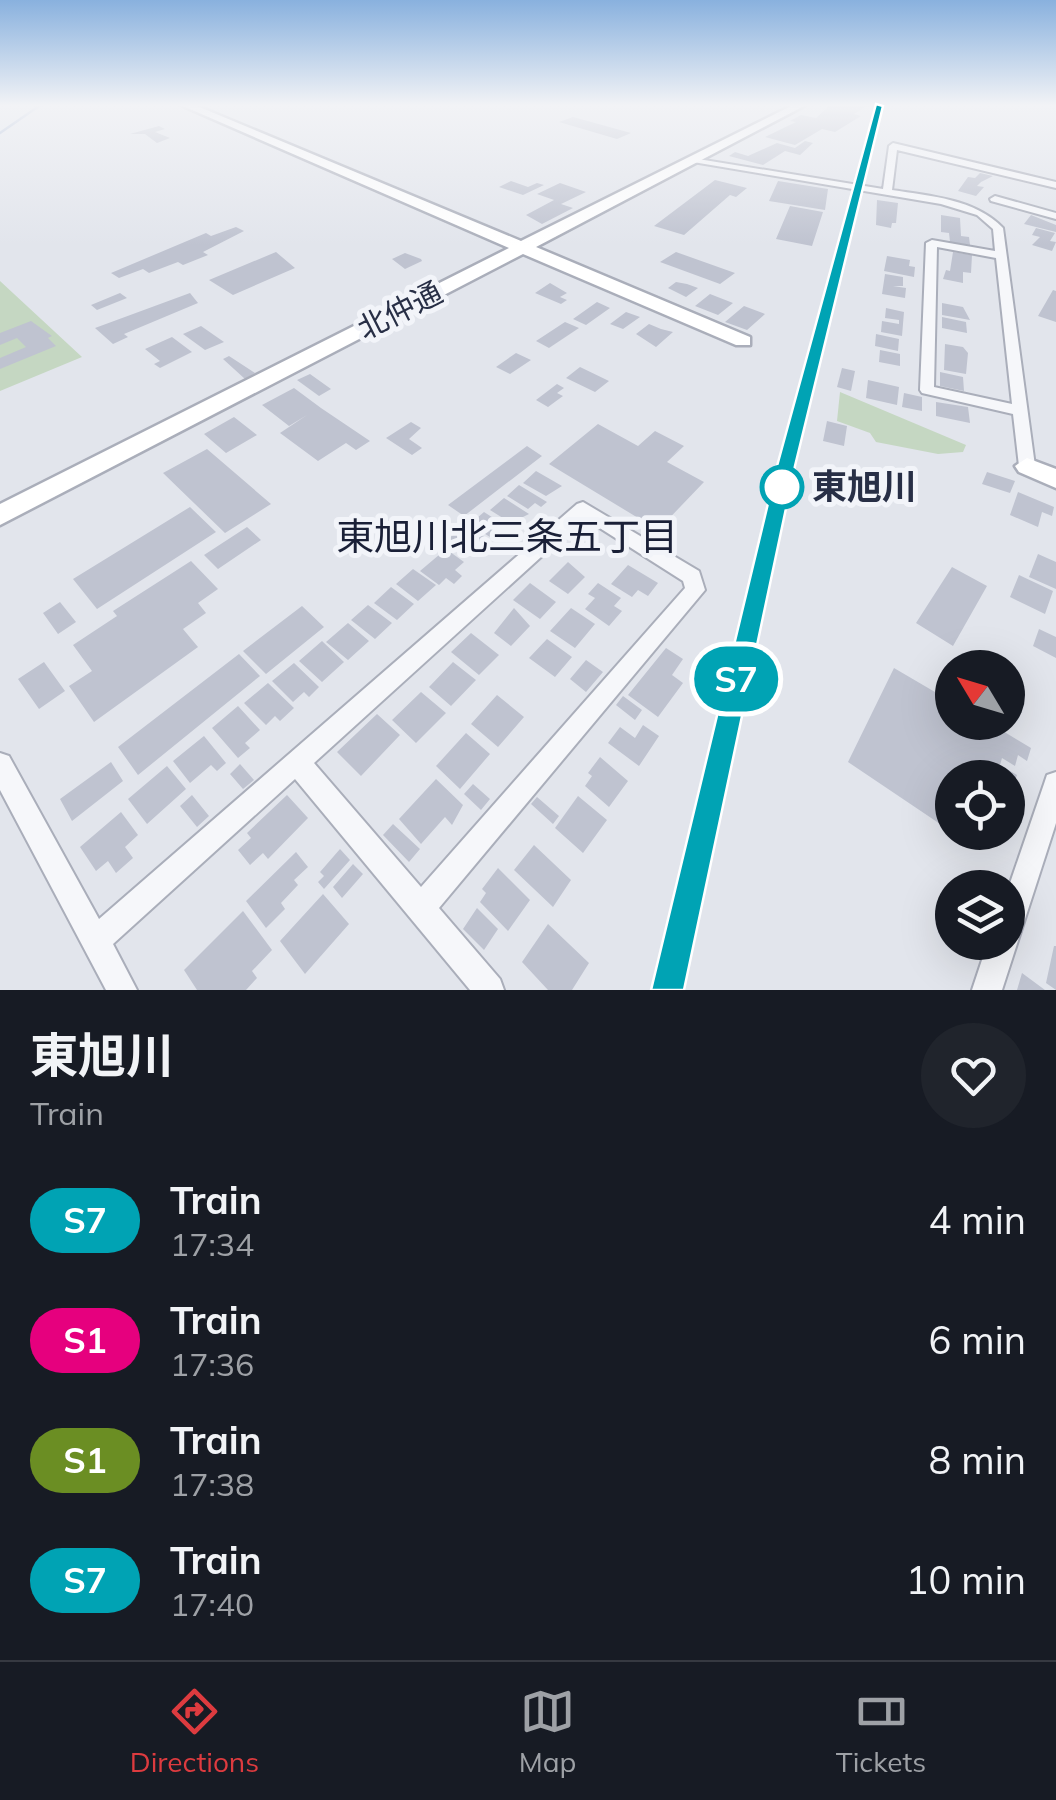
<!DOCTYPE html>
<meta charset="utf-8">
<style>
:root{--surface:#171b24;--page:#20242c;--text:#f1f3f6;--muted:#9ea1a6;--line:#363941;--accent:#dd3b3f}
body{margin:0;font-family:Mulish,"Noto Sans JP",sans-serif;background:var(--page);color:var(--text);height:100vh;display:flex;flex-direction:column;font-size:38px;white-space:nowrap}
*{box-sizing:border-box;margin:0}
p{font-size:32px;color:var(--muted)}
.icon{flex:none;width:55px;height:55px;fill:none;stroke:currentColor;stroke-width:2;stroke-linecap:round;stroke-linejoin:round}
.map{position:relative;height:990px;overflow:hidden}
.panel{display:flex;flex-direction:column;background:var(--surface);flex:1}
.panel>*{flex:none}
.badge{padding:0 20px;border-radius:32px;font-size:35px;line-height:65px}
.needle{width:65px;rotate:308deg}
.controls{position:absolute;left:935px;top:650px;display:grid;gap:20px}
.controls a{display:grid;place-items:center;width:90px;height:90px;border-radius:50%;background:var(--surface);box-shadow:0 10px 40px #0002;font-size:50px}
.map>.badge{position:absolute;translate:-50% -50%;box-shadow:0 0 0 5px #fff}
.round{display:grid;place-items:center;flex:none;width:105px;height:105px;border-radius:52px;background:var(--page)}
.headline{display:flex;align-items:center;justify-content:space-between;height:170px;padding:0 30px}
h1{font-size:48px;font-weight:700;line-height:75px}
ul{padding:0;list-style:none}
li{display:flex;align-items:center;gap:30px;height:120px;padding:0 30px}
li div{flex:1}
li b{display:block;font-size:38px}
li em{font-style:normal}
li .badge{min-width:110px;font-weight:700;text-align:center}
.tabs{display:flex;justify-content:space-around;align-items:center;height:140px;border-top:2px solid var(--line);background:var(--surface);font-size:28px;color:var(--muted)}
.tabs a{display:grid;justify-items:center;gap:5px}
.tabs .on{color:var(--accent)}
.map>svg:first-child{display:block}
.green{fill:#c5d7c2}
.lines{fill:none;stroke-linecap:round;stroke-linejoin:round}
.stream{stroke:#9aadd0;stroke-width:2.5}
.building{fill:#bfc3d0}
.street-casing{stroke:#aaaeba;stroke-width:4}
.secondary-casing{stroke:#aaaeba;stroke-width:5}
.street{fill:#f6f7fa;fill-rule:evenodd}
.secondary{fill:#fff;fill-rule:evenodd}
.rail-far5{stroke:#7a8197;stroke-width:2.5;stroke-dasharray:2.5 5;stroke-linecap:butt}
.rail-far4{stroke:#7a8197;stroke-width:4;stroke-dasharray:2.5 6;stroke-linecap:butt}
.rail-far3{stroke:#7a8197;stroke-width:5;stroke-dasharray:4 8;stroke-linecap:butt}
.rail-far2{stroke:#7a8197;stroke-width:6;stroke-dasharray:5 10;stroke-linecap:butt}
.rail-far1{stroke:#7a8197;stroke-width:8;stroke-dasharray:6 12;stroke-linecap:butt}
.rail{stroke:#7a8197;stroke-width:10;stroke-dasharray:8 15;stroke-linecap:butt}
.line{fill:#00a3b4;stroke:#fff;stroke-width:2.5}
.stop-dot{fill:#fff;stroke:#00a3b4;stroke-width:5}
.labels{text-anchor:middle;stroke-width:10;stroke-linejoin:round;paint-order:stroke}
.far-street-label{font-size:30px;fill:#282f46;stroke:#f2f4f9}
.stop-label{font-size:35px;font-weight:bold;fill:#282f46;stroke:#f2f4f9;text-anchor:start}
.neighbourhood-label{font-size:38px;fill:#1a2037;stroke:#f2f4f9}
</style>
<div class="map">
<svg width="1056" height="990" viewBox="0 0 1056 990">
<rect width="100%" height="100%" fill="#e2e5ec"/>
<!-- green -->
<path class="green" d="M0,281l82,76 -82,34z
M840,392l126,53 -3,7 -25,2 -62,-12 -6,-9 -33,-12z"/>
<g class="lines">
<!-- stream -->
<path class="stream" d="M0,133l39,-27"/>
</g>
<!-- building -->
<path class="building" d="M829,106h38l-13,8 7,2 -26,16 -13,-3 -27,16 -30,-8 31,-15 -6,-1 11,-6 15,3z
M573,117l58,16 -14,6 -58,-17z
M159,126l6,3 -10,3 15,6 -13,5 -12,-9h-15z
M805,141l8,2 -13,12 -15,-4 -22,14 -34,-9 6,-4 13,4 29,-13 18,5z
M980,173l13,3 -12,6 -4,4 7,1 -8,9 -18,-5 10,-14 7,1z
M715,180l32,8 -11,9 -6,-2 -46,40 -30,-9z
M511,181l17,6 9,-4 7,2 -21,10 -24,-8z
M778,181l50,8 -3,21 -56,-9z
M560,183l26,9 -25,12 12,4 -31,16 -16,-9 28,-15 -17,-6z
M877,200l21,3 -2,20h-4l-1,5 -15,-3z
M790,206l33,6 -11,34 -36,-7z
M941,215l19,3 1,18 8,1 1,8 -20,-3 -1,-9 -8,-1z
M1031,215l25,10v7l-32,-8z
M236,227l8,4 -41,21 5,3 -25,10 -5,-3 -29,11 -6,-4 -24,9 -8,-5 95,-40 5,3z
M1036,228l19,5 -5,8 6,1 -4,9 -20,-6 8,-8 -8,-2z
M276,252l19,16 -62,27 -24,-15z
M676,252l59,21 -15,11 -60,-22z
M953,252l19,3 -1,18 -8,-1v11l-20,-4 3,-9 4,1z
M405,253l16,6 1,2 -17,8 -13,-10z
M887,256l23,4 -1,6 6,1 -1,10 -30,-6z
M885,274l18,3v9h-10l13,2 -1,10 -23,-4z
M676,282l11,2 11,4 -12,9 -18,-9z
M550,283l17,10 -7,4 7,3 -6,4 -26,-11z
M1053,290l3,1v31l-18,-6z
M120,293l7,5 -30,12 -6,-5z
M190,293l8,10 -74,31 4,3 -15,7 -18,-16z
M710,294l23,9 -15,12 -23,-9z
M597,302l13,6 -24,17 -13,-6z
M942,303l21,4 7,13 -28,-5z
M744,306l21,8 -18,16 -22,-8z
M886,308l18,4 -2,24 -21,-4 1,-11 17,3v-4l-14,-2z
M626,312l14,5 -17,12 -13,-5z
M942,317l24,5 1,11 -25,-5z
M31,321l21,15 -4,2 8,8 -56,23v-11l26,-11 -9,-9 -17,7v-12z
M565,322l14,6 -30,20 -13,-7z
M649,324l12,5 12,3 -17,15 -20,-13z
M201,326l23,16 -19,8 -22,-16z
M876,334l23,5 -1,12 -23,-5z
M172,337l20,15 -32,16 -6,-4 6,-3 -15,-12z
M945,344l18,3 5,6 -2,21 -22,-4z
M880,350l20,4v12l-21,-4z
M516,353l15,7 -21,14 -14,-7z
M229,356l26,17 -10,6 -22,-20z
M580,367l29,14 -14,11 -29,-14z
M842,368l13,3 -4,20 -14,-4z
M940,372l23,5 1,14 -24,-5z
M310,374l21,15 -12,7 -22,-16z
M868,380l31,7 -2,18 -31,-7z
M557,384l7,4 -7,5 6,3 -15,11 -12,-7z
M294,388l27,20 49,33 -14,9 -10,-7 -28,18 -38,-28 27,-18 -18,11 -27,-21z
M904,393l18,4v14l-20,-4z
M936,402l32,5 2,16 -34,-7z
M234,417l23,18 -31,18 -22,-19z
M827,421l20,5 -3,20 -21,-5z
M411,422l10,6 -12,11 13,9 -10,7 -26,-17z
M598,424l40,22 17,-15 29,15 -17,16 37,20 -46,48 -109,-66z
M527,446l15,10 -78,60 -16,-11z
M207,449l64,55 -46,29 -62,-60z
M536,471l26,15 -16,10 -23,-13z
M987,472l28,9 -5,12 -28,-9z
M519,485l28,17 -6,5 -6,-4 -7,6 -21,-13z
M1018,492l36,15 -2,9 -10,-4 -4,15 -28,-12z
M504,498l25,16 -18,9 -21,-13z
M190,507l26,25 -119,77 -24,-30z
M484,512l28,18 -7,7 -6,-4 -6,6 -23,-15z
M466,524l21,15 -18,15 -21,-15z
M247,527l14,13 -43,29 -14,-14z
M446,549l18,13 -9,8 7,6 -8,8 -8,-6 -7,7 -19,-14z
M1038,554l18,8v27l-27,-12z
M191,561l27,28 -20,14 8,10 -23,16 15,18 -104,75 -25,-36 23,-15 -19,-26 44,-29 -4,-5z
M568,562l17,15 -17,17 -19,-13z
M628,565l30,18 -10,13 -10,-6 -6,7 -21,-13z
M952,567l35,19 -34,60 -37,-23z
M413,569l23,16 -18,16 -22,-17z
M1019,575l34,16 -8,23 -35,-17z
M530,583l26,19 -16,17 -27,-19z
M598,583l23,15 -7,8 8,5 -13,15 -24,-17 10,-11 -7,-4z
M391,587l23,17 -17,16 -23,-17z
M60,602l16,20 -18,12 -15,-21z
M368,605l24,18 -17,16 -24,-19z
M302,606l22,21 -58,47 -23,-23z
M514,608l16,18 -19,20 -17,-13z
M571,608l24,16 -20,24 -25,-17z
M348,623l21,18 -21,19 -22,-18z
M1039,629l17,8v21l-23,-12z
M471,633l28,22 -20,20 -28,-23z
M547,639l25,18 -17,20 -26,-19z
M322,641l22,21 -22,20 -23,-21z
M666,648l17,11 -11,16 11,8 -25,34 -30,-22z
M239,654l21,22 -122,99 -20,-28z
M586,660l17,12 -17,20 -16,-13z
M44,662l21,29 -26,18 -21,-30z
M453,662l23,18 -25,26 -22,-19z
M294,663l25,24 -10,10 -5,-5 -11,10 -21,-21z
M894,668l58,34v20h36l43,26 -4,13 -9,-6 -3,11 -13,-8 -2,7 17,10 -9,27v-24h-56v54l-104,-70z
M268,683l26,25 -14,13 -5,-5 -9,9 -22,-22z
M421,692l25,21 -30,30 -24,-23z
M497,695l27,22 -26,30 -27,-23z
M623,696l19,14 -7,10 -19,-15z
M238,706l22,24 -15,13 5,5 -12,10 -26,-30z
M377,714l23,21 -39,41 -24,-24z
M643,725l16,11 -20,30 -31,-23 12,-16 15,11z
M466,733l24,21 -30,35 -24,-23z
M204,736l22,27 -9,8 -6,-6 -21,18 -17,-22z
M600,757l28,24 -19,26 -24,-21 7,-10 -4,-3z
M111,762l12,19 -51,40 -12,-22z
M240,764l14,16 -11,9 -13,-15z
M167,766l19,23 -39,35 -19,-25z
M436,779l27,26 -11,20 -7,-8 -24,27 -22,-25z
M473,784l17,15 -9,11 -17,-16z
M192,795l17,21 -12,11 -17,-21z
M287,795l21,23 -40,41 -5,-6 -13,12 -12,-15 13,-12 -4,-5z
M578,796l29,24 -24,33 -28,-25z
M537,797l22,19 -6,8 -22,-20z
M121,812l17,23 -13,12 8,11 -17,15 -8,-12 -12,10 -16,-24z
M393,824l27,25 -11,13 -26,-27z
M534,845l37,35 -18,27 -39,-37z
M340,849l10,11 -26,29 -6,-7 6,-6 -4,-4z
M296,852l12,15 -14,13 4,5 -17,18 4,6 -19,19 -20,-27z
M353,864l10,10 -21,24 -9,-11z
M498,868l32,32 -22,31 -28,-29 6,-9 -4,-4z
M323,894l26,30 -44,50 -25,-33z
M477,908l21,21 -14,21 -21,-21z
M243,911l29,39 -20,21 5,7 -11,12h-49l-13,-20z
M548,924l41,39 -17,27h-24l-26,-28z
M1054,946h2v44l-10,-7z
M1022,973l23,17h-28z"/>
<g class="lines">
<defs>
<path id="street" d="M893,143l163,39v6l-159,-38 -5,40c39,6 83,9 111,38l32,238 -2,4h-12l-2,-4 -6,-52 -91,-21 -2,-3 6,-147 6,-3 63,11 -2,-22 -16,-14 -36,-11 -254,-43 5,-3 191,31 6,-43zM937,247l59,11 16,146 -78,-17z
M995,196l61,17v6l-65,-18 -1,-2z
M583,502l116,69 6,19 -266,318 61,71 4,11h-34l-175,-211 -182,165 24,46h-31l-106,-200v-37l9,3 90,163 478,-415zM584,518l99,63 2,7 -264,299 -107,-124z
M1056,772v51l-54,167h-30l16,-48h20v-53l36,-105 3,-9z"/>
<path id="secondary" d="M183,106h14l324,135 270,-135h13l-268,141 214,90v8h-14l-213,-91 -523,271v-21l509,-256z
M1027,458l29,11v19l-37,-16 -4,-6z"/>
</defs>
<!-- street casing -->
<use href="#street" class="street-casing"/>
<!-- secondary casing -->
<use href="#secondary" class="secondary-casing"/>
<!-- street -->
<use href="#street" class="street"/>
<!-- secondary -->
<use href="#secondary" class="secondary"/>
<!-- rail-far5 -->
<path class="rail-far5" d="M859,185l20,-79"/>
<!-- rail-far4 -->
<path class="rail-far4" d="M834,282l25,-100"/>
<!-- rail-far3 -->
<path class="rail-far3" d="M802,404l32,-125"/>
<!-- rail-far2 -->
<path class="rail-far2" d="M766,557l37,-156"/>
<!-- rail-far1 -->
<path class="rail-far1" d="M722,749l44,-195"/>
<!-- rail -->
<path class="rail" d="M667,990l55,-243"/>
</g>
<!-- sky -->
<linearGradient id="sky" x2="0" y2="1"><stop stop-color="#89b1de"/><stop offset="0.43" stop-color="#f2f3f6"/><stop offset="1" stop-color="#f2f3f6" stop-opacity="0"/></linearGradient>
<rect width="1056" height="245" fill="url(#sky)"/>
<!-- line -->
<path class="line" d="M876,104l7,2 -88,360 -111,524h-33l126,-524z"/>
<!-- markers -->
<circle class="stop-dot" cx="782" cy="487" r="20"/>
<g class="labels">
<!-- far-street labels -->
<g class="far-street-label">
<text transform="translate(400 311) rotate(-27)" y="10">北仲通</text>
</g>
<!-- stop labels -->
<g class="stop-label">
<text x="812" y="499">東旭川</text>
</g>
<!-- neighbourhood labels -->
<g class="neighbourhood-label">
<text x="507" y="550">東旭川北三条五丁目</text>
</g>
</g>
</svg>
<div class="controls">
<a><svg class="needle" viewBox="-14 -14 28 28"><path d="M0-13l5 13h-10z" fill="#e53935"/><path d="M0 13l5-13h-10z" fill="#9ea1a6"/></svg></a>
<a><svg class="icon" aria-label="locate" viewBox="0 0 24 24"><circle cx="12" cy="12" r="6"/><path d="M12 2v4M12 18v4M2 12h4M18 12h4"/></svg></a>
<a><svg class="icon" aria-label="layers" viewBox="0 0 24 24"><path d="M12 4l9 5-9 5-9-5zM3 14l9 5 9-5"/></svg></a>
</div>
<b class="badge" style="left:736px;top:679px;background:#00a3b4;color:#fff">S7</b>
</div>
<section class="panel">
<div class="headline"><div><h1>東旭川</h1><p>Train</p></div><a class="round"><svg class="icon" aria-label="heart" viewBox="0 0 24 24"><path d="M12 20l-8-8c-3-5 5-10 8-4 3-6 11-1 8 4z"/></svg></a></div>
<ul>
<li><span class="badge" style="background:#00a3b4;color:#fff">S7</span><div><b>Train</b><p>17:34</p></div><em>4 min</em></li>
<li><span class="badge" style="background:#e6007e;color:#fff">S1</span><div><b>Train</b><p>17:36</p></div><em>6 min</em></li>
<li><span class="badge" style="background:#6b8e23;color:#fff">S1</span><div><b>Train</b><p>17:38</p></div><em>8 min</em></li>
<li><span class="badge" style="background:#00a3b4;color:#fff">S7</span><div><b>Train</b><p>17:40</p></div><em>10 min</em></li>
</ul>
</section>
<nav class="tabs">
<a class="on"><svg class="icon" aria-label="directions" viewBox="0 0 24 24"><path d="M12 3l9 9-9 9-9-9zM9 14v-3h6M13 9l2 2-2 2"/></svg>Directions</a>
<a><svg class="icon" aria-label="map" viewBox="0 0 24 24"><path d="M3 6l6-2 6 2 6-2v14l-6 2-6-2-6 2zM9 4v14M15 6v14"/></svg>Map</a>
<a><svg class="icon" aria-label="tickets" viewBox="0 0 24 24"><path d="M3 7h18v10H3zM15 7v10"/></svg>Tickets</a>
</nav>
